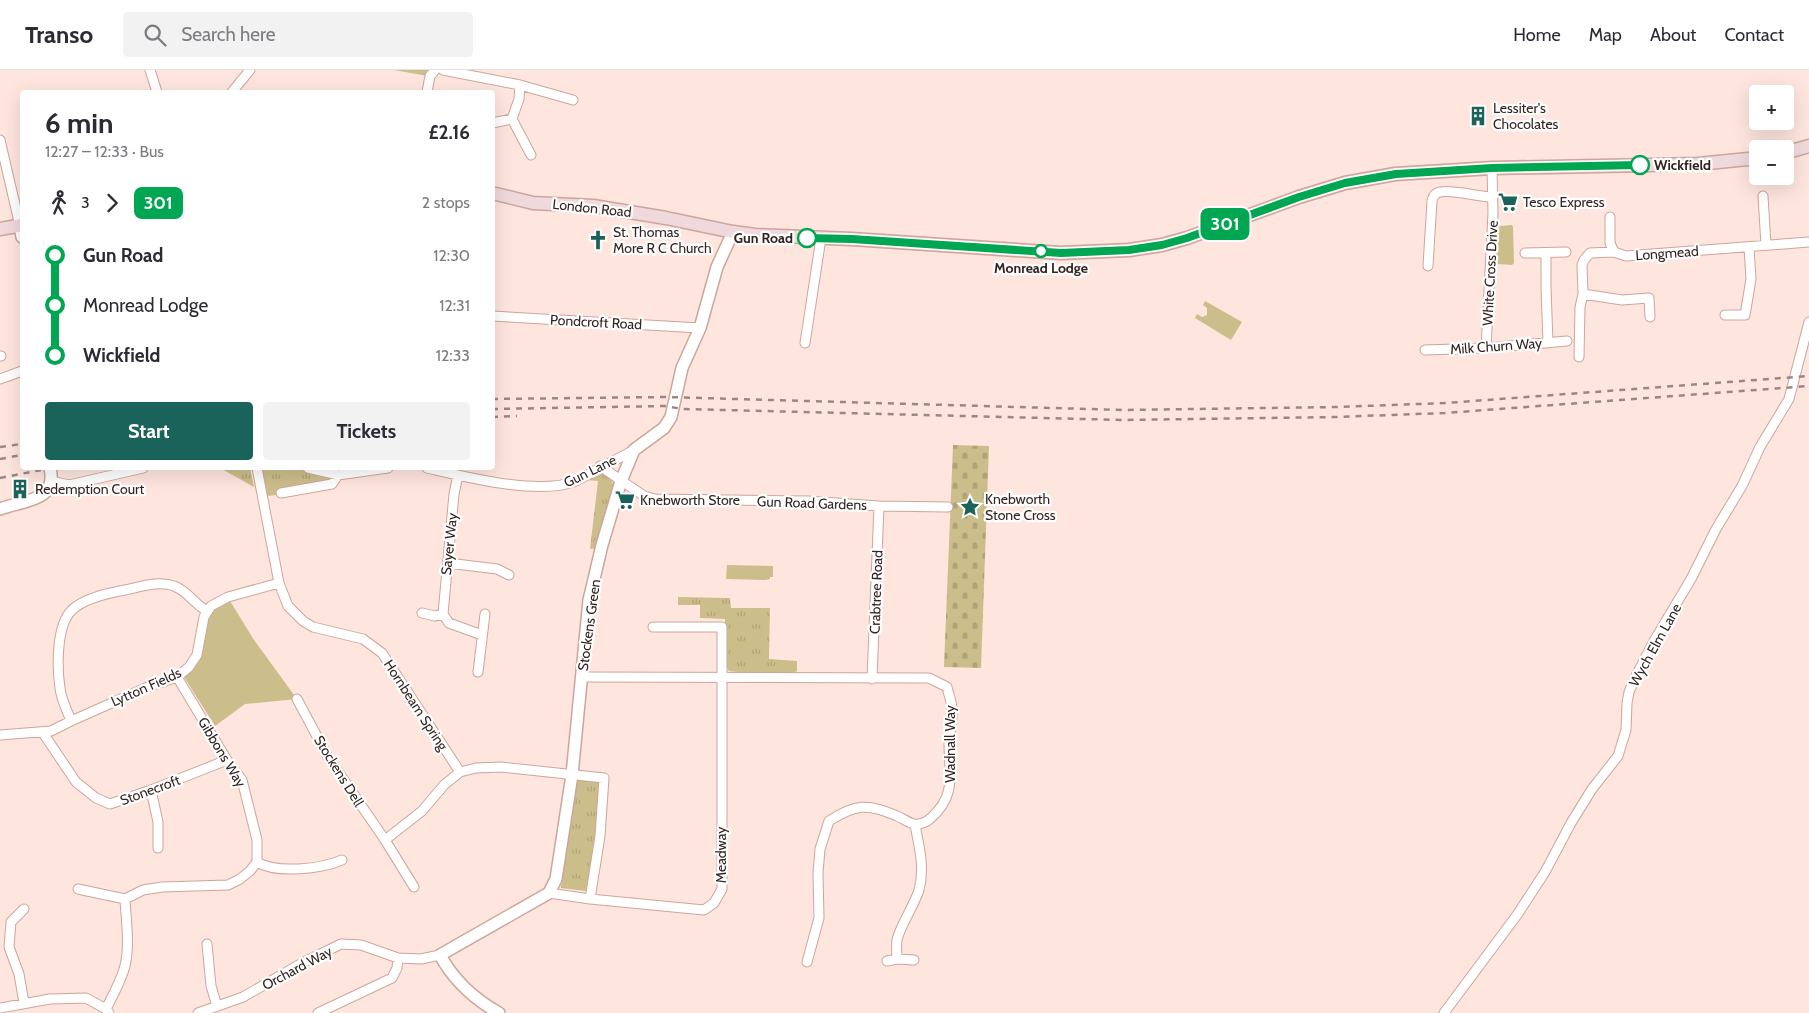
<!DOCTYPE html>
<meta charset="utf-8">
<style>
:root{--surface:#fff;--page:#f2f2f3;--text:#2b2b33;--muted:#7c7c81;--line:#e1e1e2;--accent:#19635a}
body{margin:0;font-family:Cabin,sans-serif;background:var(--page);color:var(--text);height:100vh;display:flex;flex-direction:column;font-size:19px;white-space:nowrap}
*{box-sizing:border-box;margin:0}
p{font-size:16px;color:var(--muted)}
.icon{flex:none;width:28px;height:28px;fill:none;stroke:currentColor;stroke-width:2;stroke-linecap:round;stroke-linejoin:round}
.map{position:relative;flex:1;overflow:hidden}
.sheet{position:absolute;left:20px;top:20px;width:475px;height:380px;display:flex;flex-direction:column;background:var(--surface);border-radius:5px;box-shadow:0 5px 20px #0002}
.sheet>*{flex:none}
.badge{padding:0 10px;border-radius:8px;font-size:18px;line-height:32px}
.controls{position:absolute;left:1749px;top:15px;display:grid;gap:10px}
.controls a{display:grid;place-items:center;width:45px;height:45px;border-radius:5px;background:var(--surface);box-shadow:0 5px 20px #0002;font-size:25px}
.map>.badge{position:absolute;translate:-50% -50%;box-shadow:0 0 0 2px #fff}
.legs{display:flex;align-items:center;gap:8px;height:55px;padding:0 25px;font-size:16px}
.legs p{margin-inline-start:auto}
.overview{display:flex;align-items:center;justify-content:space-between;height:85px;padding:0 25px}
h1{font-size:28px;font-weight:700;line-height:38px}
.cta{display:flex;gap:10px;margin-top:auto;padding:10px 25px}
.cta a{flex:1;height:58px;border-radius:5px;background:var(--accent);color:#fff;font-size:20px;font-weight:700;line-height:58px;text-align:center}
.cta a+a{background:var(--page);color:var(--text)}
ul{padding:0 25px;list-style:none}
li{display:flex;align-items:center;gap:18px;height:50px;font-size:19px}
li i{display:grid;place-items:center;width:8px;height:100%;margin:0 6px;background:currentColor}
li i::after{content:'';width:12px;height:12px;margin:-6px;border:4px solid;border-radius:50%;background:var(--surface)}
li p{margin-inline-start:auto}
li:first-child i{background:linear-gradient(#0000 50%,currentColor 0)}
li:last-child i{background:linear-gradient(currentColor 50%,#0000 0)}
header{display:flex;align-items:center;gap:30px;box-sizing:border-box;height:70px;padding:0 25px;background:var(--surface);border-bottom:1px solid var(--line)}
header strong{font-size:24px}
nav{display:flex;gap:28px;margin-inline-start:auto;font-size:18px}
.search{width:350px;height:45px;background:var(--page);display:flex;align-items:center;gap:12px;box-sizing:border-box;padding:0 18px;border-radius:5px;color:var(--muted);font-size:19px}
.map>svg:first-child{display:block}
.grass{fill:url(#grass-tufts)}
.cemetery{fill:url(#cemetery-stones)}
.green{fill:#ccbe8a}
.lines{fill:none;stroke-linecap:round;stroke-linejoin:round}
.minor-casing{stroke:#cda59a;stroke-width:11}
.tertiary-casing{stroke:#cda59a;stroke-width:14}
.secondary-casing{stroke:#cda59a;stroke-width:15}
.minor{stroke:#fff;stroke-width:9}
.tertiary{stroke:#fff;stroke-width:11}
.secondary{stroke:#efd9dd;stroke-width:12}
.rail{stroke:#9b8782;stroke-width:2.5;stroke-dasharray:6 6;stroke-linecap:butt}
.line-1-casing{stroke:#fff;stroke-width:11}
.line-1{stroke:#00a651;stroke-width:8}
.stop-1-dot{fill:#fff;stroke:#00a651;stroke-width:2.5}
.labels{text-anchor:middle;stroke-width:4.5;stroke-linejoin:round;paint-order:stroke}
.poi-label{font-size:14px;fill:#332420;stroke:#fff;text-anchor:start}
.stop-label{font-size:14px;font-weight:bold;fill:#332420;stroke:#fff;text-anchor:start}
.street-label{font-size:14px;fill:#332420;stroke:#fff}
</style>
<header>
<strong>Transo</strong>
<div class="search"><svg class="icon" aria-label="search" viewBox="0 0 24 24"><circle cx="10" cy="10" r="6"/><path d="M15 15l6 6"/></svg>Search here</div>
<nav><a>Home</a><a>Map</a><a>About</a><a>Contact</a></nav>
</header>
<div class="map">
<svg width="1809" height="943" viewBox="0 0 1809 943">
<defs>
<pattern id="grass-tufts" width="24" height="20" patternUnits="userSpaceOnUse" patternTransform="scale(1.25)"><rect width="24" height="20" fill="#ccbe8a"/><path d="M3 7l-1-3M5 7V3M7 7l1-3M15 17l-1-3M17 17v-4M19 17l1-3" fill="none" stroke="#b0a377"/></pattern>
<pattern id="cemetery-stones" width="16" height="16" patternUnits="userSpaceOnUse" patternTransform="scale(1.25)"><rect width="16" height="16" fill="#ccbe8a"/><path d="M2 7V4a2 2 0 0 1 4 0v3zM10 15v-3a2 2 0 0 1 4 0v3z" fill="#b0a377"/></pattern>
</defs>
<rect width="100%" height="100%" fill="#fee5de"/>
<!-- grass -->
<path class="grass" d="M191,398h59l4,19 -34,-19z
M262,398h36l33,10 -1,3 -53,8v6l-10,1z
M601,403l10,4 3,11 -17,60 -7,1 8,-68 -13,-1z
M678,527l50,1h2l1,10h39l-1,51 28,2v10l-3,2h-47l-18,-2 -4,-7v-45l-25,-1v-13h-22z
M575,708l25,4 -4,57 -10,52 -25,-3z"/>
<!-- cemetery -->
<path class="cemetery" d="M953,375l36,1 -8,222 -37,-1z"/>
<!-- green -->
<path class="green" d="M394,0h36l-2,6z
M1512,155l1,2 1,36 -2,2 -14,-1 -2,-2 1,-35 2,-1z
M1205,231l37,21 -11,18 -36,-22 2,-4 5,3 5,-2v-7l-4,-3z
M727,495l46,1v11h-3v2l-5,1 -39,-1z
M230,531l24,39 43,59 -52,5 -30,22 -31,-49 11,-11 6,-12 7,-37 7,-9z"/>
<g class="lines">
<defs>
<path id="minor" d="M150,0l7,22
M443,0l77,15 53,15
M232,22l18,-22
M427,22l3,-16 5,-6
M512,49l19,36
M492,53l20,-4 7,-20 1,-14
M0,70l20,86
M1763,126l3,49
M1610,147v26l4,9
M1525,183l41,-1
M1546,183v34l2,56
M1428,196l4,-65c1,-5 3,-8 8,-9 12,-3 38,5 53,5
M1583,224l39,6 27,-2 1,19
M1725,245h20l6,-36 -2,-32
M492,246l208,12
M805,273l16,-105
M1486,278l7,-135 -1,-45
M1425,280l61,-2 81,-7
M0,286h1
M1579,287l1,-50 3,-13 -1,-29 2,-5 6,-7 24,-1 12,4 183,-14
M0,309l22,-8
M600,396l44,30 11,3 153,2 71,5 69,1
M257,398l22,115 9,23 15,15 10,6 50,12 19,14 78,119 16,-4 25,-1 103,11 -4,58 -10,63
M308,398l30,7 50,-7
M427,398c39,9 112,28 149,13l58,-31
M51,411l18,4 74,-17
M281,423l51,-9 6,-9
M448,493l49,6 12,6
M422,543l13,3 8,-2 6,9 33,12
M443,544l11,-120 4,-19
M478,602l7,-58
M177,607l50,83 15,20 15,60v22
M582,607l347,1 18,9c1,6 5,15 5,22 1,11 -2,23 -3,34 0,30 8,52 -18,75 -4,4 -11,7 -17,6 -5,-1 -12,-6 -17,-8 -29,-13 -42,-12 -68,5l-9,28 -2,24 1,45 -12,44
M872,609l7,-173
M297,629l31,58 57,83 29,47
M71,651c-4,-11 -10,-22 -11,-33 -3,-20 -4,-63 12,-78 12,-12 36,-17 53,-20 15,-3 34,-10 49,-4 14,5 20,18 33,25
M43,663l33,49 20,16 14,6 41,-14 76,-30
M0,665l51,-4 20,-10 79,-35 27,-9 12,-10 8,-12 7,-38 7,-11 17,-9 51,-14
M151,720l7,32v26
M385,770l37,-29 22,-26 16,-13
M257,792c20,12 64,7 85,-2
M78,819l47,10
M549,823l41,6 114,11 10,-7 8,-14v-262h-69
M24,839l-13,13 -2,25 10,27 5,29
M207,874l4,42 6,20
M897,889c0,-6 -1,-13 0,-19 3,-14 17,-34 22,-50 6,-22 0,-44 -4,-65
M887,891l10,-2 17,1
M0,938l50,-9 36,-1 20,11 3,4
M106,939c7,-14 15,-28 19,-43 5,-21 1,-46 0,-67l18,-9 19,-3 66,-2 12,-6 10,-8 7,-9
M198,943l45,-16 61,-35 37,-18 20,1 37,13 23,1 19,-4
M318,943l74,-35 5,-10 1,-10
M1444,943l73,-98 28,-43 26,-49 21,-34 26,-33 8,-26 1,-27 2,-11 7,-16 18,-35 37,-62 25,-50 26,-43 18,-39 29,-48 20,-77"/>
<path id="tertiary" d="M20,156l2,11
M0,439c23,-9 58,-7 50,-41
M499,943c-25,-14 -45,-32 -59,-58l109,-62 7,-14 16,-104 17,-175 13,-55 19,-64 13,-31 30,-22 7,-11 11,-49 18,-40 17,-61 16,-35"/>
<path id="secondary" d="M1785,83l24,-7
M492,123l41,10 60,3 73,12 67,14 22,3 97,4 209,14 68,-3 33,-5 25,-7 112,-41 46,-14 50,-9 97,-6 206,-4 60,-6
M0,159l22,-4"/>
</defs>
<!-- minor casing -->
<use href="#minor" class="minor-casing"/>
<!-- tertiary casing -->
<use href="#tertiary" class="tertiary-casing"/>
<!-- secondary casing -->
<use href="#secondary" class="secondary-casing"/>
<!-- minor -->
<use href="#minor" class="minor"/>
<!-- tertiary -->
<use href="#tertiary" class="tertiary"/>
<!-- secondary -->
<use href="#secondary" class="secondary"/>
<!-- rail -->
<path class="rail" d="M492,329l174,-2 457,13 213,-3 110,-4 363,-27
M492,339l173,-3 18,3 440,11 213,-3 109,-4 364,-27
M492,347l25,-1
M0,377l22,-3
M0,389l22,-4
M0,408l51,-10"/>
</g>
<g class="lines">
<defs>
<path id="line-1" d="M807,168l45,1 209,14 68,-3 33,-5 25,-7 112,-41 46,-14 51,-9 96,-6 148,-3"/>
</defs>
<!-- line-1 casing -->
<use href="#line-1" class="line-1-casing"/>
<!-- line-1 -->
<use href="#line-1" class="line-1"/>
</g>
<!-- icons -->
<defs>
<symbol id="building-bare" viewBox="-9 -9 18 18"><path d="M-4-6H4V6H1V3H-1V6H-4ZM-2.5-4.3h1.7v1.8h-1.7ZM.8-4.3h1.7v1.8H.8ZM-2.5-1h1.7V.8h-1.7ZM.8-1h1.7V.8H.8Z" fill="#19635a" stroke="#fff" stroke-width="2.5" paint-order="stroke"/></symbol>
<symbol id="supermarket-bare" viewBox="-9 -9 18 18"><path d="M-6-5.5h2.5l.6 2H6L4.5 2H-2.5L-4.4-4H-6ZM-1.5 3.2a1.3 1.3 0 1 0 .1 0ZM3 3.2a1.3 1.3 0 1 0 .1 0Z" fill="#19635a" stroke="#fff" stroke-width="2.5" paint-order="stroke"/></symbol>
<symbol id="church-bare" viewBox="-9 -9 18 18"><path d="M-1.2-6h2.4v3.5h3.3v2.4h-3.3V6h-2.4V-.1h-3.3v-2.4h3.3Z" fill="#19635a" stroke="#fff" stroke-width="2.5" paint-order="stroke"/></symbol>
<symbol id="sight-bare" viewBox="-9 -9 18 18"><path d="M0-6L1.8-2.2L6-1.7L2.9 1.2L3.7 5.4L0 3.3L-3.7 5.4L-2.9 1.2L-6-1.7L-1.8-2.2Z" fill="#19635a" stroke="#fff" stroke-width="2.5" paint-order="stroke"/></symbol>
</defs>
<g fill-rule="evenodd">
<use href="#building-bare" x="1464" y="32" width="28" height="28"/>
<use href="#supermarket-bare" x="1494" y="118" width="28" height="28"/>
<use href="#church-bare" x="584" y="156" width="28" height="28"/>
<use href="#building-bare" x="6" y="405" width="28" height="28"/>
<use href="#supermarket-bare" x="611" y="416" width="28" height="28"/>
<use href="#sight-bare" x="956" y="423" width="28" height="28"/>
</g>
<!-- markers -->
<g class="stop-1-dot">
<circle cx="1640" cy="95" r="9"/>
<circle cx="807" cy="168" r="9"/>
<circle cx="1041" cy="181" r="6"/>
</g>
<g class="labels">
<!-- poi labels -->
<g class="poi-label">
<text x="1493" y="43">Lessiter's<tspan x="1493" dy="16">Chocolates</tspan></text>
<text x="1523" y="137">Tesco Express</text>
<text x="613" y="167">St. Thomas<tspan x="613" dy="16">More R C Church</tspan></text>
<text x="35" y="424">Redemption Court</text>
<text x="985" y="434">Knebworth<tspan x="985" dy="16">Stone Cross</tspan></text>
<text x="640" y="435">Knebworth Store</text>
</g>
<!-- stop labels -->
<g class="stop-label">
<text x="1654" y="100">Wickfield</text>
<text x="793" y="173" text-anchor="end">Gun Road</text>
<text x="1041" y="203" text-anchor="middle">Monread Lodge</text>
</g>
<!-- street labels -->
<g class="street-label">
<text transform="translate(592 138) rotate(6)" y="5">London Road</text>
<text transform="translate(1667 183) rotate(-4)" y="5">Longmead</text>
<text transform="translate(1490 203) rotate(-87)" y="5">White Cross Drive</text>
<text transform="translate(596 252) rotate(3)" y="5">Pondcroft Road</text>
<text transform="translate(1496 276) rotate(-4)" y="5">Milk Churn Way</text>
<text transform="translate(590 401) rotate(-26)" y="5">Gun Lane</text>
<text transform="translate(812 433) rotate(2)" y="5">Gun Road Gardens</text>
<text transform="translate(449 474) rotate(-84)" y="5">Sayer Way</text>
<text transform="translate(876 522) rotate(-88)" y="5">Crabtree Road</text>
<text transform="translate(589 555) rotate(-82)" y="5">Stockens Green</text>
<text transform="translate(1655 575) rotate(-61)" y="5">Wych Elm Lane</text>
<text transform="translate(146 617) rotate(-24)" y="5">Lytton Fields</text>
<text transform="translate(416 635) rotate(57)" y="5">Hornbeam Spring</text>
<text transform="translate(950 674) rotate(-90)" y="5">Wadnall Way</text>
<text transform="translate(222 682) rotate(59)" y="5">Gibbons Way</text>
<text transform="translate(339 701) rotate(58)" y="5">Stockens Dell</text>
<text transform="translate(150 720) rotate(-20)" y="5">Stonecroft</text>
<text transform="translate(721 785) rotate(-90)" y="5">Meadway</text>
<text transform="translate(297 898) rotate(-28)" y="5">Orchard Way</text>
</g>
</g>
</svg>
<div class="controls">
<a>+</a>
<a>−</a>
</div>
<b class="badge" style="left:1225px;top:154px;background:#00a651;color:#fff">301</b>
<section class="sheet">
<div class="overview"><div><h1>6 min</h1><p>12:27 – 12:33 · Bus</p></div><b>£2.16</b></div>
<div class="legs"><svg class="icon" aria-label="walk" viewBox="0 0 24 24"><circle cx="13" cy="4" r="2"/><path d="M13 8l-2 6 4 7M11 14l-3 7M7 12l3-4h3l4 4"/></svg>3<svg class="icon" aria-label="forward" viewBox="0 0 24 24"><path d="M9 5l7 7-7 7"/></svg><b class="badge" style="background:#00a651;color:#fff">301</b><p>2 stops</p></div>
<ul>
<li><i style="color:#00a651"></i><b>Gun Road</b><p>12:30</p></li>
<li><i style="color:#00a651"></i><span>Monread Lodge</span><p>12:31</p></li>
<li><i style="color:#00a651"></i><b>Wickfield</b><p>12:33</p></li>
</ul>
<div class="cta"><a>Start</a><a>Tickets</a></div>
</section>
</div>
